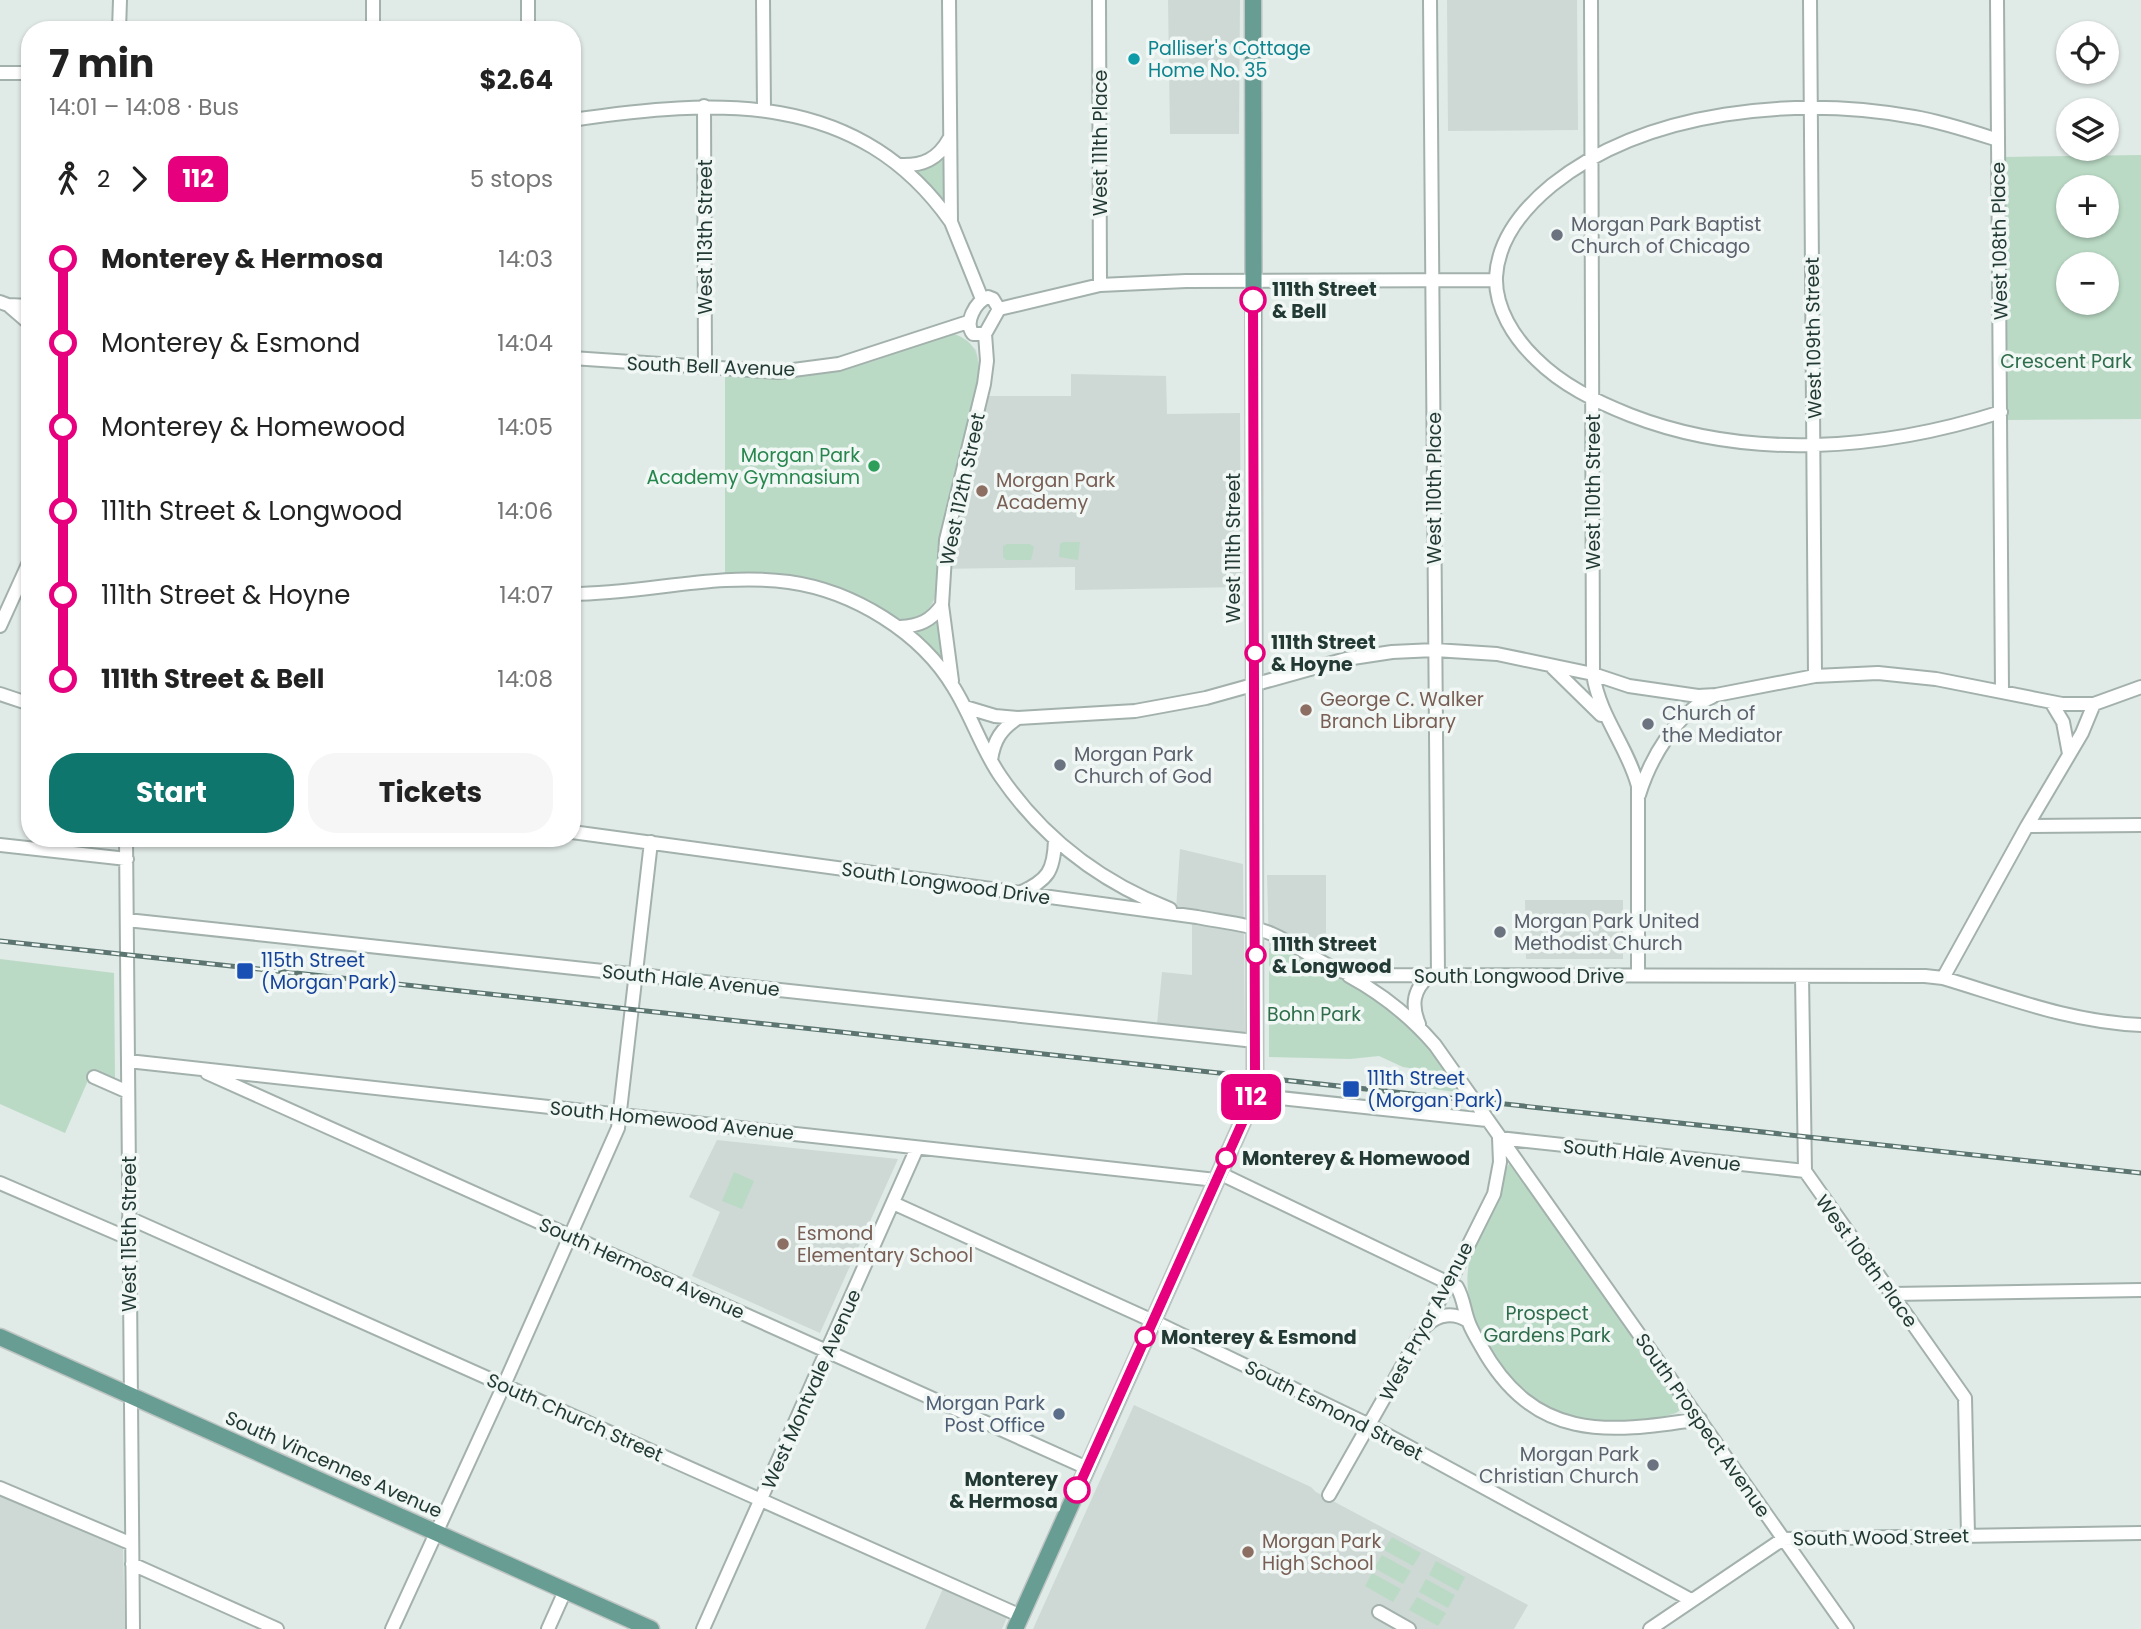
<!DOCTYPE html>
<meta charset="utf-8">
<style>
:root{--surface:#fff;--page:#f6f6f6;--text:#222;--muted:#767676;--accent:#0f766e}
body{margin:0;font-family:Poppins,sans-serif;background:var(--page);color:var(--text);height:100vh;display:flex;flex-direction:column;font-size:26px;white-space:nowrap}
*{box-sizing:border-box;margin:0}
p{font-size:23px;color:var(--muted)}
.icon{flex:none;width:38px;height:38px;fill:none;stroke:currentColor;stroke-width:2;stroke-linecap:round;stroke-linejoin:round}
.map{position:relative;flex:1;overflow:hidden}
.drawer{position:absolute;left:21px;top:21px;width:560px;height:826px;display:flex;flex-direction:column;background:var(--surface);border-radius:28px;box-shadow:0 2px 5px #0004}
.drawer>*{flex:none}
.badge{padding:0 14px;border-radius:10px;font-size:24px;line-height:46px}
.buttons{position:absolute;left:2056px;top:21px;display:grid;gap:14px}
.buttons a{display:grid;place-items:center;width:63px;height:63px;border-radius:50%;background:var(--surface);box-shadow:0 2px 5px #0004;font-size:35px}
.map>.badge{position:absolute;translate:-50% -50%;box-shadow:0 0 0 4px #fff}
.legs{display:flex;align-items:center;gap:10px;height:77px;padding:0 28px;font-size:23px}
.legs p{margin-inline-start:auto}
.overview{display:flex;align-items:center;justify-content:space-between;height:119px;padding:0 28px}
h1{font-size:38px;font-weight:700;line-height:52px}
.button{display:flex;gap:14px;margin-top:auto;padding:14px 28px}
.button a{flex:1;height:80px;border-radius:28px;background:var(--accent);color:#fff;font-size:28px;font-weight:700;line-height:80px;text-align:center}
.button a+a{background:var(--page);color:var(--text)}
ul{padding:0 28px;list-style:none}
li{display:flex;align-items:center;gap:24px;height:84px;font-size:26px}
li i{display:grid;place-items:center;width:10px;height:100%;margin:0 9px;background:currentColor}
li i::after{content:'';width:18px;height:18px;margin:-9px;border:5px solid;border-radius:50%;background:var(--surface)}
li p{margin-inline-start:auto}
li:first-child i{background:linear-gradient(#0000 50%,currentColor 0)}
li:last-child i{background:linear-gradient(currentColor 50%,#0000 0)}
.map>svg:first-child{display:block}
.built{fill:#ced9d5}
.green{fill:#badac5;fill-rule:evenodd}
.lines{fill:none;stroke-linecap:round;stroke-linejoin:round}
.minor-casing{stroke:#a3b1ad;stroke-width:16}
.major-casing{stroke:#bdc4c2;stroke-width:19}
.minor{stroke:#fff;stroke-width:12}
.major{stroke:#679d93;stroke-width:16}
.rail-casing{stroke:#5c7570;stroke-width:5}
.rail{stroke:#f0f7f4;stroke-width:2.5;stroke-dasharray:8;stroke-linecap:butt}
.line-1-casing{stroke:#fff;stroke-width:16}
.line-1{stroke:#e6007e;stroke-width:10}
.culture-dot{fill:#0f9aa8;stroke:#f0f7f4;stroke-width:2.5}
.worship-dot{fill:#6b7280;stroke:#f0f7f4;stroke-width:2.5}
.stop-1-dot{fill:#fff;stroke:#e6007e;stroke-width:3.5}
.leisure-dot{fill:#2e9e5b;stroke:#f0f7f4;stroke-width:2.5}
.education-dot{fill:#8d6e63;stroke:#f0f7f4;stroke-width:2.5}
.transit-dot{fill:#1a4fb4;stroke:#f0f7f4;stroke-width:2.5}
.service-dot{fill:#5c6f8a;stroke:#f0f7f4;stroke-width:2.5}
.labels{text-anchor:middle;stroke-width:7;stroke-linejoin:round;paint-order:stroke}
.culture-label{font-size:19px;fill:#0d838f;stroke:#f0f7f4;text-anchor:start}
.street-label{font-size:19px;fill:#223934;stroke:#f0f7f4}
.worship-label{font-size:19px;fill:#5b616d;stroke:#f0f7f4;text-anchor:start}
.stop-label{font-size:19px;font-weight:bold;fill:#223934;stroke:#f0f7f4;text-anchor:start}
.park-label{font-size:19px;fill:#2e6d4b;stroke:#f0f7f4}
.leisure-label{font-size:19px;fill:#27864d;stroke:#f0f7f4;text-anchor:end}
.education-label{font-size:19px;fill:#785e54;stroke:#f0f7f4;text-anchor:start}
.transit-label{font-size:19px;fill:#164399;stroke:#f0f7f4;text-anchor:start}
.service-label{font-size:19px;fill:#4e5e75;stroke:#f0f7f4;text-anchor:end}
</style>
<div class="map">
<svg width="2141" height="1629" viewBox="0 0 2141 1629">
<rect width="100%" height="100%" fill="#e0eae6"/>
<!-- built -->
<path class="built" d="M1168,0h72l-1,134h-69z
M1447,0h130l1,130 -130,1z
M938,337l28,3 10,10 3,13 -4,33h96v-22l95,2 1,38 73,-1 1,174 -166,3v-23l-138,2 -1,26 -5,13 -33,11 -36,-19 -70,-23 -43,-3 -24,-198 57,3 31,-4 54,-12z
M1180,849l63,15 2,171 -88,-11 5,-52 30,3v-58l-16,-7z
M1267,875h59v95l-55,-24 -2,2z
M1525,900h98v59h-97z
M717,1140l181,19 -78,174 -128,-57 28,-64 -31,-15z
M1134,1405l177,82 5,5 212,113 -14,24h-481z
M0,1494l123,54 2,81h-125z
M945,1584l64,29 -7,16h-77z"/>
<!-- green -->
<path class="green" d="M2141,155v264l-134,1 -2,-263zM2068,187h39v39h-39zM2068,264h39v39h-39z
M944,158v40h-1l-26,-26z
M954,334c24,8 26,26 24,49l-38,152 -4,60 -10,18 -22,8 -42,-21 -70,-23 -21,-3h-46v-198c50,3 98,1 146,-14 26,-8 57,-25 83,-28z
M1063,542h17l-2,18 -19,-3 1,-13z
M1007,544h23l4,3 -3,13h-25l-3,-3v-11z
M938,620l7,43 -2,1 -29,-30 -1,-2 11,-4z
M1274,946c13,1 23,9 34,15 40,21 80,44 112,76 17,16 30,36 43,56l-37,-5 2,-17 -25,-4 -24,-11 -29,3 -81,-2v-109z
M0,959l114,14 1,108 -22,-12 -28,64 -65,-29z
M1510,1163l4,2 162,234 4,11 -4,3c-77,24 -152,2 -191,-71 -11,-22 -20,-47 -17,-72 2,-22 18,-43 28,-63 6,-11 7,-38 14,-44z
M734,1172l20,9 -12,28 -20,-8z
M1392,1537l29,16 -8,13 -29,-16z
M1382,1555l29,16 -8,13 -29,-16z
M1436,1561l29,16 -7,14 -29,-16z
M1372,1573l29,16 -8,13 -28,-16z
M1426,1579l29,16 -7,13 -29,-16z
M1417,1597l29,16 -8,13 -29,-16z"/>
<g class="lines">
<defs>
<path id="minor" d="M373,0v30
M528,0v30
M763,0l1,109
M949,0l2,222 31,77
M1099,0l1,285
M1430,0l8,976
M1591,0l2,674c7,44 34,71 45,112v189
M1810,0l5,676
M1997,0l5,692
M119,30l1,-30
M0,73h30
M704,106l1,262
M572,120c143,-21 286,-31 379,102
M1998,140c-28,-9 -55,-18 -84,-23 -117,-21 -267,-8 -362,68 -28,23 -54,54 -56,92 -1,31 18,61 40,82 26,26 59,42 94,56 118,46 252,35 371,-3
M900,165c23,1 38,-6 49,-26
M988,297l5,2 6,10 -14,25h-12c-9,-11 2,-32 15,-37z
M0,302l8,3 22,1
M8,305l22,19
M999,309l101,-24 86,-4 310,-1
M572,358l206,14 61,-8 129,-42
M572,594c73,0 145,-22 217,-12 64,9 132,50 165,106 18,29 28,62 47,89 42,61 100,105 169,132
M0,626l30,-66
M900,627c19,-1 31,-6 42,-22
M1551,666l50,49
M952,681l-10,-76 4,-65 38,-156 3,-23 -2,-27
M0,694l30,10
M2051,702l12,20 6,32
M965,707l30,9 23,2 117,-7 71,-13 140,-39 46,-7 43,-2 62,4 96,20 36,12 69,10 18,-1 99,-19 63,-3 58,6 126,25h32l47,-17
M991,760c3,-20 10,-31 27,-42
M1639,795c11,-36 38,-83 73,-98
M2027,826l114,-1
M572,832l625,85c25,5 52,7 75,17 28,12 52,34 82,41l571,1 18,2c67,20 127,44 198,47
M126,838l7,791
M0,845l127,14
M1020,893c28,-13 34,-22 35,-53
M127,920l1128,121
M1349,976c33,18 61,40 86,69l412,584
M1802,976l3,195 160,227 3,137
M1943,978l84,-152 55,-93 12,-29
M1419,1024c-8,-19 -6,-34 10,-48
M128,1061l1088,119
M207,1073l880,395
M94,1077l34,15
M1252,1095l235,25
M1219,1173l238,114c7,12 7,24 12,36 3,8 8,16 12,23 53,95 124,88 219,73
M0,1183l130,56
M893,1203l260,118 216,104 322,175
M129,1218l892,398
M1892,1294l249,-4
M1427,1325c11,-11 27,-13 41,-4
M0,1488l132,56
M1329,1495l121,-213 44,-88 6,-32 -1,-24 306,33
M132,1564l145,65
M1379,1612l30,17
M392,1629l112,-244 114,-257 33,-286
M548,1629l17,-38
M703,1629l214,-481
M1650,1629l133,-90 358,-6"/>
<path id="major" d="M0,1337l651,292
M1015,1629l228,-508 9,-26 3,-18 -2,-1077"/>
</defs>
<!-- minor casing -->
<use href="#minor" class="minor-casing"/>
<!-- major casing -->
<use href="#major" class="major-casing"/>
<!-- minor -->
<use href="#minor" class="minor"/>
<!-- major -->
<use href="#major" class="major"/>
<defs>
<path id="rail" d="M0,941l2141,232"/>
</defs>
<!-- rail casing -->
<use href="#rail" class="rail-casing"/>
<!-- rail -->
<use href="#rail" class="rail"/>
</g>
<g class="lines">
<defs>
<path id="line-1" d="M1077,1490l166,-369 9,-25 3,-19 -2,-777"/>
</defs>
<!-- line-1 casing -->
<use href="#line-1" class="line-1-casing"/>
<!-- line-1 -->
<use href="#line-1" class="line-1"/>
</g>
<!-- markers -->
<circle class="culture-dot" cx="1134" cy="59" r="7"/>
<g class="worship-dot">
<circle cx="1557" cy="235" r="7"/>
<circle cx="1648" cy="724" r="7"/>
<circle cx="1060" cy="765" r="7"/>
<circle cx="1500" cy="932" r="7"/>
<circle cx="1653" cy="1465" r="7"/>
</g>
<g class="stop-1-dot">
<circle cx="1253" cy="300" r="12"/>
<circle cx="1255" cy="653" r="9"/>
<circle cx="1256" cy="955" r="9"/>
<circle cx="1226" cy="1158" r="9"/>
<circle cx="1145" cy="1337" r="9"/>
<circle cx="1077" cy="1490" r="12"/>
</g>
<circle class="leisure-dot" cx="874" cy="466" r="7"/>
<g class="education-dot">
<circle cx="982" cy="491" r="7"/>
<circle cx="1306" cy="710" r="7"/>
<circle cx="783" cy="1244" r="7"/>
<circle cx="1248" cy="1552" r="7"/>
</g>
<g class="transit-dot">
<rect x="236" y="962" width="18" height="18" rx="3.5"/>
<rect x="1342" y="1080" width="18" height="18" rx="3.5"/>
</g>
<circle class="service-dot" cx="1059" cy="1414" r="7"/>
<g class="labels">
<!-- culture labels -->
<g class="culture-label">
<text x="1148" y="55">Palliser's Cottage<tspan x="1148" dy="22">Home No. 35</tspan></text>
</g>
<!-- street labels -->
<g class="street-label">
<text transform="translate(1100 143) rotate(-90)" y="7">West 111th Place</text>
<text transform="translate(705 237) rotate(-90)" y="7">West 113th Street</text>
<text transform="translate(1999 241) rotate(-91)" y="7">West 108th Place</text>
<text transform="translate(1813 338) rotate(-91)" y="7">West 109th Street</text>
<text transform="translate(711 366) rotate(2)" y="7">South Bell Avenue</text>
<text transform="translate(1434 488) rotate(-90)" y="7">West 110th Place</text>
<text transform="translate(962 489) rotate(-78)" y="7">West 112th Street</text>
<text transform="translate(1593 492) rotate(-90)" y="7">West 110th Street</text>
<text transform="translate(1233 548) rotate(-90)" y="7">West 111th Street</text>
<text transform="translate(946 883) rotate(8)" y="7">South Longwood Drive</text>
<text x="1519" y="983">South Longwood Drive</text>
<text transform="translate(691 980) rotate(6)" y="7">South Hale Avenue</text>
<text transform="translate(672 1120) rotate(6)" y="7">South Homewood Avenue</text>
<text transform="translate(1652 1155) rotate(6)" y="7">South Hale Avenue</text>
<text transform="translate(129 1234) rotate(-90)" y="7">West 115th Street</text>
<text transform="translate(1867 1261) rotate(54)" y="7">West 108th Place</text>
<text transform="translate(642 1268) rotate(24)" y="7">South Hermosa Avenue</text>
<text transform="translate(1426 1321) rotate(-62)" y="7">West Pryor Avenue</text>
<text transform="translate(811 1389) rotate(-66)" y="7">West Montvale Avenue</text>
<text transform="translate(1334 1410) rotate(27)" y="7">South Esmond Street</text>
<text transform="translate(575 1417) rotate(24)" y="7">South Church Street</text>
<text transform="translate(1703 1425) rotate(55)" y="7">South Prospect Avenue</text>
<text transform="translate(334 1464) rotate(24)" y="7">South Vincennes Avenue</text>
<text transform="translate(1881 1537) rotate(-1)" y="7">South Wood Street</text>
</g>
<!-- worship labels -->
<g class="worship-label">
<text x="1571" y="231">Morgan Park Baptist<tspan x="1571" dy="22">Church of Chicago</tspan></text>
<text x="1662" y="720">Church of<tspan x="1662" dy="22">the Mediator</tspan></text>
<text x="1074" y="761">Morgan Park<tspan x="1074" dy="22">Church of God</tspan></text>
<text x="1514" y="928">Morgan Park United<tspan x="1514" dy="22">Methodist Church</tspan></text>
<text x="1639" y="1461" text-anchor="end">Morgan Park<tspan x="1639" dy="22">Christian Church</tspan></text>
</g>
<!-- stop labels -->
<g class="stop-label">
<text x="1272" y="296">111th Street<tspan x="1272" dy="22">&amp; Bell</tspan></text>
<text x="1271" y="649">111th Street<tspan x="1271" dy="22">&amp; Hoyne</tspan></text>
<text x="1272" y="951">111th Street<tspan x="1272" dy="22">&amp; Longwood</tspan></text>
<text x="1242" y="1165">Monterey &amp; Homewood</text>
<text x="1161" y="1344">Monterey &amp; Esmond</text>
<text x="1058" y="1486" text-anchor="end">Monterey<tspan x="1058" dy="22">&amp; Hermosa</tspan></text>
</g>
<!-- park labels -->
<g class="park-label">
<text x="2066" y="368">Crescent Park</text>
<text x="1314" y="1021">Bohn Park</text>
<text x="1547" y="1320">Prospect<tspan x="1547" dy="22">Gardens Park</tspan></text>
</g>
<!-- leisure labels -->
<g class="leisure-label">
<text x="860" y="462">Morgan Park<tspan x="860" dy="22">Academy Gymnasium</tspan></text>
</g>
<!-- education labels -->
<g class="education-label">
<text x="996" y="487">Morgan Park<tspan x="996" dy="22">Academy</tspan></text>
<text x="1320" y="706">George C. Walker<tspan x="1320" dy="22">Branch Library</tspan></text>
<text x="797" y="1240">Esmond<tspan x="797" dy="22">Elementary School</tspan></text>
<text x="1262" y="1548">Morgan Park<tspan x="1262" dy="22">High School</tspan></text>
</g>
<!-- transit labels -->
<g class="transit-label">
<text x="261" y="967">115th Street<tspan x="261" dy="22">(Morgan Park)</tspan></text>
<text x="1367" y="1085">111th Street<tspan x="1367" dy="22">(Morgan Park)</tspan></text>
</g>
<!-- service labels -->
<g class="service-label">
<text x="1045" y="1410">Morgan Park<tspan x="1045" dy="22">Post Office</tspan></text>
</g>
</g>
</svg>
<div class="buttons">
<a><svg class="icon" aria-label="locate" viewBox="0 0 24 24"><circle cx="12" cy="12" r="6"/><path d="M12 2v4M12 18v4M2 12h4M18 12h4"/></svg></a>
<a><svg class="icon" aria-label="layers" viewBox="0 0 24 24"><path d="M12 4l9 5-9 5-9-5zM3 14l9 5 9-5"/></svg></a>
<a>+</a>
<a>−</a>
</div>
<b class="badge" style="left:1251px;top:1097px;background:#e6007e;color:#fff">112</b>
<section class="drawer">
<div class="overview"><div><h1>7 min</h1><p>14:01 – 14:08 · Bus</p></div><b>$2.64</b></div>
<div class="legs"><svg class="icon" aria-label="walk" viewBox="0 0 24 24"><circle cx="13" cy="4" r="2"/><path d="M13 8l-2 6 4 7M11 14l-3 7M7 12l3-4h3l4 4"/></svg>2<svg class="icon" aria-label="forward" viewBox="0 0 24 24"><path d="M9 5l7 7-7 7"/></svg><b class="badge" style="background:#e6007e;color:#fff">112</b><p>5 stops</p></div>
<ul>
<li><i style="color:#e6007e"></i><b>Monterey &amp; Hermosa</b><p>14:03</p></li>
<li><i style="color:#e6007e"></i><span>Monterey &amp; Esmond</span><p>14:04</p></li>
<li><i style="color:#e6007e"></i><span>Monterey &amp; Homewood</span><p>14:05</p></li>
<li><i style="color:#e6007e"></i><span>111th Street &amp; Longwood</span><p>14:06</p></li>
<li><i style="color:#e6007e"></i><span>111th Street &amp; Hoyne</span><p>14:07</p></li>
<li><i style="color:#e6007e"></i><b>111th Street &amp; Bell</b><p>14:08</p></li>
</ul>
<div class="button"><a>Start</a><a>Tickets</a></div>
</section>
</div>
